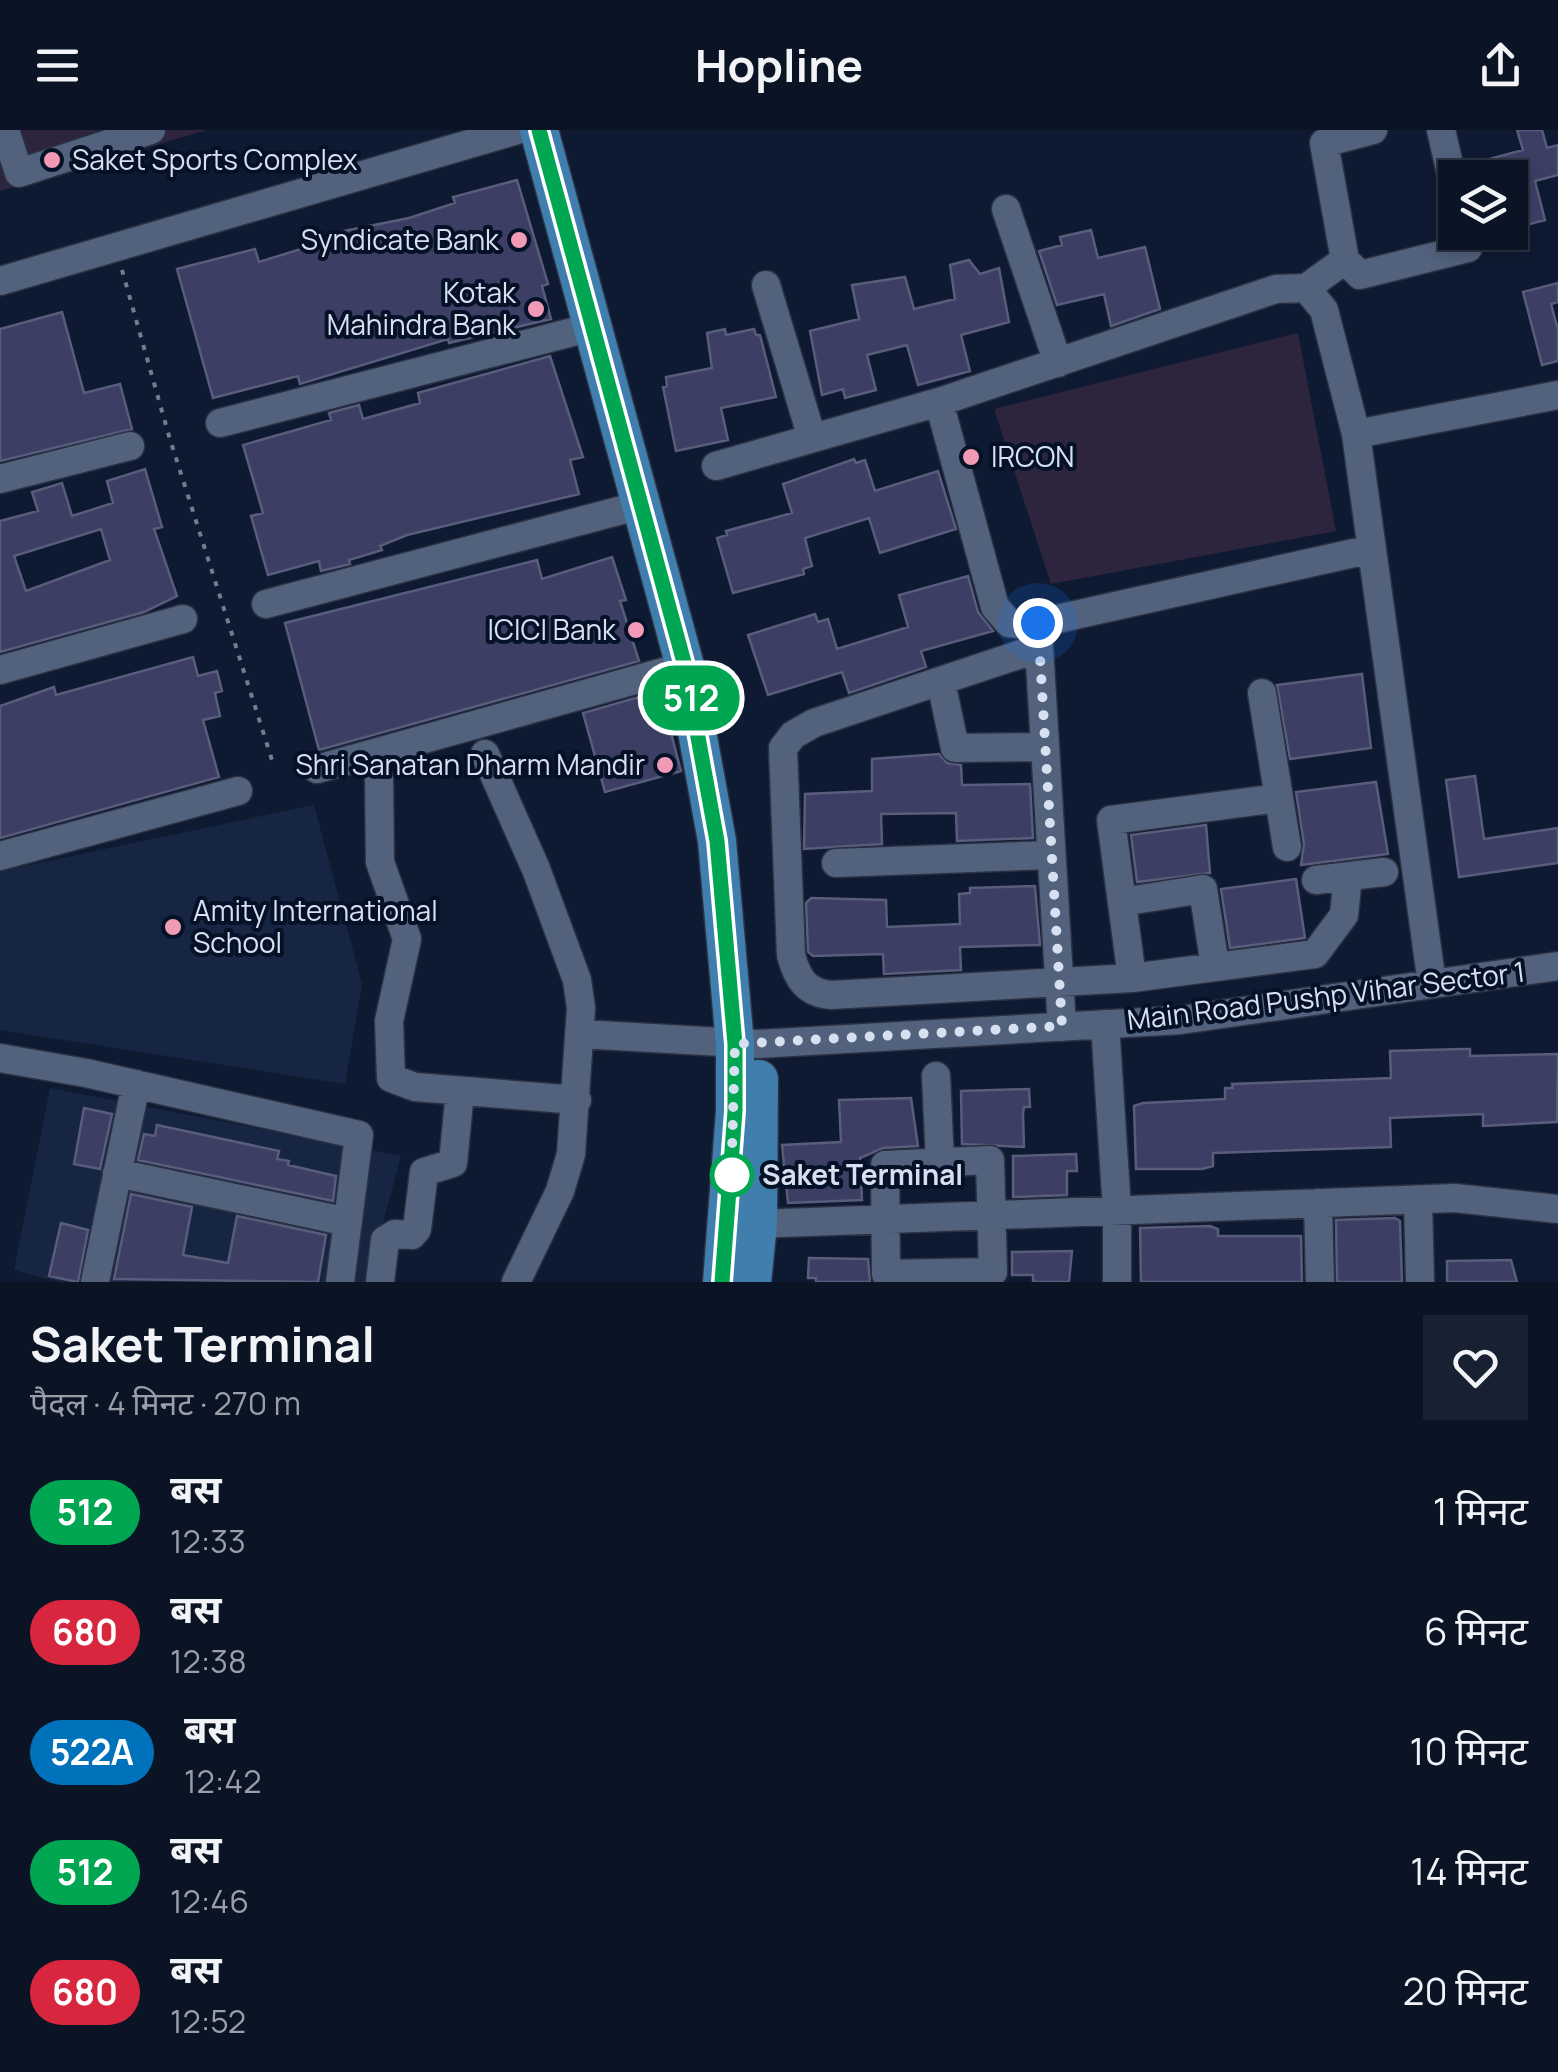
<!DOCTYPE html>
<html lang="hi">
<meta charset="utf-8">
<style>
:root{--surface:#0a1425;--page:#182132;--text:#f1f3f6;--muted:#999ea7;--line:#2a3342}
body{margin:0;font-family:Manrope,"Noto Sans Devanagari",sans-serif;background:var(--page);color:var(--text);height:100vh;display:flex;flex-direction:column;font-size:38px;white-space:nowrap}
*{box-sizing:border-box;margin:0}
p{font-size:32px;color:var(--muted)}
.icon{flex:none;width:55px;height:55px;fill:none;stroke:currentColor;stroke-width:2;stroke-linecap:round;stroke-linejoin:round}
.map{position:relative;height:1152px;overflow:hidden}
.drawer{display:flex;flex-direction:column;background:var(--surface);flex:1}
.drawer>*{flex:none}
.badge{padding:0 20px;border-radius:32px;font-size:35px;line-height:65px}
.fabs{position:absolute;left:1438px;top:30px;display:grid;gap:20px}
.fabs a{display:grid;place-items:center;width:90px;height:90px;border-radius:0px;background:var(--surface);box-shadow:0 5px 15px #0003,0 0 0 2px var(--line);font-size:50px}
.you{position:absolute;width:50px;height:50px;margin:-25px;border:8px solid #fff;border-radius:50%;background:#1a73e8;box-shadow:0 0 0 15px #1a73e833}
.map>.badge{position:absolute;translate:-50% -50%;box-shadow:0 0 0 5px #fff}
.round{display:grid;place-items:center;flex:none;width:105px;height:105px;border-radius:0px;background:var(--page)}
.overview{display:flex;align-items:center;justify-content:space-between;height:170px;padding:0 30px}
h1{font-size:48px;font-weight:700;line-height:75px}
ul{padding:0;list-style:none}
li{display:flex;align-items:center;gap:30px;height:120px;padding:0 30px}
li div{flex:1}
li b{display:block;font-size:38px}
li em{font-style:normal}
li .badge{min-width:110px;font-weight:700;text-align:center}
header{display:flex;justify-content:space-between;align-items:center;height:130px;padding:0 30px;background:var(--surface);font-size:45px;font-weight:700}
.map>svg:first-child{display:block}
.built{fill:#162642}
.green{fill:#2d243d}
.building{fill:#3c3e64;stroke:#595c7a;stroke-width:2.5;fill-rule:evenodd}
.lines{fill:none;stroke-linecap:round;stroke-linejoin:round}
.minor-casing{stroke:#2b3143;stroke-width:31}
.major-casing{stroke:#2b3143;stroke-width:41}
.path{stroke:#727d90;stroke-width:4;stroke-dasharray:5 8;stroke-linecap:butt}
.minor{stroke:#52627d;stroke-width:28}
.major{stroke:#3f7ead;stroke-width:38}
.line-casing{stroke:#fff;stroke-width:22}
.line{stroke:#00a651;stroke-width:15}
.walk{stroke:#d7e0f0;stroke-width:10;stroke-dasharray:0 18}
.poi-dot{fill:#f09ab5;stroke:#051126;stroke-width:4}
.stop-dot{fill:#fff;stroke:#00a651;stroke-width:5}
.labels{text-anchor:middle;stroke-width:8;stroke-linejoin:round;paint-order:stroke}
.poi-label{font-size:28px;fill:#d7e0f0;stroke:#051126;text-anchor:end}
.street-label{font-size:28px;fill:#d7e0f0;stroke:#051126}
.stop-label{font-size:28px;font-weight:bold;fill:#d7e0f0;stroke:#051126;text-anchor:start}
</style>
<header><svg class="icon" aria-label="menu" viewBox="0 0 24 24"><path d="M4 6h16M4 12h16M4 18h16"/></svg>Hopline<svg class="icon" aria-label="share" viewBox="0 0 24 24"><path d="M12 15V3M7 8l5-5 5 5M5 13v7h14v-7"/></svg></header>
<div class="map">
<svg width="1558" height="1152" viewBox="0 0 1558 1152">
<rect width="100%" height="100%" fill="#0d1a31"/>
<!-- built -->
<path class="built" d="M314,675l48,179 -17,100 -345,-54v-159z
M50,958l351,68 -34,126h-308l-45,-12z"/>
<!-- green -->
<path class="green" d="M0,0h207l-207,61z
M1298,203l38,198 -285,53 -57,-175z"/>
<!-- building -->
<path class="building" d="M1517,0h25l5,18 11,-3v30l-23,6 10,39 -35,9v-20l5,-1 -5,-30h-20l-4,-18 37,-10z
M517,50l31,104 -6,2 9,33 -102,24 -1,-4 -148,45 -2,-8 -85,22 -36,-129 78,-20 4,13 71,-22 -1,-6 80,-16 46,-15 -2,-6z
M1091,100l7,28 47,-11 15,62 -49,17 -7,-32 -47,11 -18,-54 23,-6 -2,-8z
M969,130l11,14 19,-6 10,54 -48,13 9,36 -52,14 -11,-40 -40,10 9,35 -31,8 -2,-9 -21,6 -12,-64 49,-12 -7,-34 53,-8 9,32 41,-10 -5,-34z
M1558,153v19l-7,2 7,26v31l-16,4 -19,-73z
M62,182l22,81 36,-9 12,45 -132,32v-132z
M725,199l1,6 28,-6 2,6h4l16,62 -55,11 7,32 -52,11 -13,-64 4,-1 -1,-9 46,-9 -5,-35z
M550,226l33,101 -13,3 9,34 -172,41 -27,11 2,4 -33,10 1,4 -29,7 -2,-10 -51,14 -17,-59 12,-3 -20,-68 88,-25 -2,-7 30,-8 4,14 57,-16 -2,-10z
M854,329l2,4 9,-3 10,31 63,-20 18,58 -76,24 -11,-35 -64,20 7,28 -9,3 1,5 -71,19 -16,-55 10,-3 -1,-4 66,-18 -9,-29z
M145,339l17,58 -8,2 23,67 -33,16 -144,40v-131l38,-10 -6,-19 30,-9 10,33 41,-13 -6,-22zM101,399l9,31 -84,31 -12,-35z
M612,427l14,43 -6,1 19,60 -320,89 -34,-127 252,-63 5,19z
M968,446l10,36 15,19 -72,20 5,16 -77,26 -7,-21 -74,23 -20,-60 67,-21 3,8 10,-3 9,30 71,-22 -9,-32z
M193,527l5,19 19,-5 5,20 -7,2 5,23 -17,4 16,57 -219,61v-132l54,-19 2,8z
M1362,544l9,74 -81,11 -13,-74z
M660,561l21,80 -76,21 -22,-79z
M939,624l8,9 14,2 1,20 68,-1 3,54 -76,3 -1,-28 -75,1 1,30 -78,5 1,-55 67,-3v-32z
M1475,646l9,63 74,-11v35l-99,14 -13,-97z
M1376,652l12,72 -87,11 3,-21 -8,-52z
M1206,695l4,48 -73,9 -6,-47z
M1296,749l9,59 -75,10 -9,-59z
M1035,756l5,59 -80,2 1,23 -77,4 -1,-20 -70,2 -5,-4 -2,-49 5,-5 75,2 1,27 73,-3 -1,-30 11,-1v-5z
M1462,919h8v7l88,-2 -1,68 -74,4v-12l-93,4 1,29 -178,6v13l-11,3h-66l-2,-63 9,-3 82,-4v-11h8l-1,-4 159,-6 -1,-27z
M1029,959l1,18h-6l-1,7 1,33 -62,-3 -1,-53z
M911,968l7,48 -35,2 -23,10 2,42 -74,3 -6,-58 59,-3 -2,-42z
M84,978l28,6 -12,55 -26,-5z
M157,995l122,26 -2,8 12,2 -1,4 48,11 -3,25 -195,-41 6,-26 11,2z
M1076,1024l1,17h-10v24l-54,2v-41z
M131,1064l61,13 -9,48 45,8 9,-47 89,19 -8,47 -204,-3z
M1395,1088l5,3 2,61h-65l-1,-62z
M61,1093l27,7 -10,52 -29,-6z
M1210,1096l8,3v7h83l1,46h-161l-1,-54z
M1072,1121l-3,31h-36v-7h-21v-23z
M809,1128l59,1 2,23h-54v-4h-8z
M1511,1130l6,22h-70v-21z"/>
<g class="lines">
<defs>
<path id="minor" d="M5,0l14,43 132,-43
M1373,0l-49,13 21,117 15,15 108,-27 -3,-16
M1441,0l14,61
M1006,79l52,154
M1345,130l-39,28 -30,1 -337,113 56,205 14,16 21,2 342,-76
M0,151l517,-151
M766,155l46,153
M1306,158l18,22 32,124 76,550
M220,293l372,-96
M1356,304l202,-39
M716,336l223,-64
M0,349l130,-33
M266,474l375,-99
M1038,500l24,397
M1039,518l-225,75 -21,12 -10,13 8,207c6,23 15,38 40,40l301,-17 -21,-158 168,-22
M0,540l183,-51
M941,552l14,66 90,-1
M1262,563l25,154
M485,624l51,115 41,111 4,28 -10,146 -11,37 -44,91
M317,639l368,-103
M379,648l1,84 27,77 -18,82 2,57 24,9 162,13
M0,726l238,-65
M836,733l215,-8
M1316,750l68,-8
M1122,772l81,-13 12,77
M1132,848l183,-24 29,-39 4,-38
M1105,894l12,186v72
M581,904l176,10 424,-24 377,-54
M0,928l86,15 273,62 -19,147
M936,946l4,86
M990,1030l3,112 -107,2 -1,-109z
M117,1043l231,49
M1418,1070l2,82
M1318,1073l2,79
M758,1094l697,-26 103,11
M95,1152l41,-198
M380,1152l5,-42 10,-6 17,1 5,-6 7,-57 29,-9 7,-72"/>
<path id="major" d="M539,0l146,536 32,175 18,203v67l-13,171
M752,1152l6,-58 1,-145"/>
</defs>
<!-- minor casing -->
<use href="#minor" class="minor-casing"/>
<!-- major casing -->
<use href="#major" class="major-casing"/>
<!-- path -->
<path class="path" d="M122,140l47,166 103,324"/>
<!-- minor -->
<use href="#minor" class="minor"/>
<!-- major -->
<use href="#major" class="major"/>
</g>
<g class="lines">
<defs>
<path id="line" d="M539,0l146,536 32,175 18,203v67l-13,171"/>
</defs>
<!-- line casing -->
<use href="#line" class="line-casing"/>
<!-- line -->
<use href="#line" class="line"/>
<!-- walk -->
<path class="walk" d="M732,1045l-1,11 4,-142 327,-18 -24,-403"/>
</g>
<!-- markers -->
<g class="poi-dot">
<circle cx="52" cy="30" r="10"/>
<circle cx="519" cy="110" r="10"/>
<circle cx="536" cy="179" r="10"/>
<circle cx="971" cy="327" r="10"/>
<circle cx="636" cy="500" r="10"/>
<circle cx="665" cy="635" r="10"/>
<circle cx="173" cy="797" r="10"/>
</g>
<circle class="stop-dot" cx="732" cy="1045" r="20"/>
<g class="labels">
<!-- poi labels -->
<g class="poi-label">
<text x="72" y="40" text-anchor="start">Saket Sports Complex</text>
<text x="499" y="120">Syndicate Bank</text>
<text x="516" y="173">Kotak<tspan x="516" dy="32">Mahindra Bank</tspan></text>
<text x="991" y="337" text-anchor="start">IRCON</text>
<text x="616" y="510">ICICI Bank</text>
<text x="645" y="645">Shri Sanatan Dharm Mandir</text>
<text x="193" y="791" text-anchor="start">Amity International<tspan x="193" dy="32">School</tspan></text>
</g>
<!-- street labels -->
<g class="street-label">
<text transform="translate(1326 866) rotate(-7)" y="10">Main Road Pushp Vihar Sector 1</text>
</g>
<!-- stop labels -->
<g class="stop-label">
<text x="762" y="1055">Saket Terminal</text>
</g>
</g>
</svg>
<div class="fabs">
<a><svg class="icon" aria-label="layers" viewBox="0 0 24 24"><path d="M12 4l9 5-9 5-9-5zM3 14l9 5 9-5"/></svg></a>
</div>
<div class="you" style="left:1038px;top:493px"></div>
<b class="badge" style="left:691px;top:568px;background:#00a651;color:#fff">512</b>
</div>
<section class="drawer">
<div class="overview"><div><h1>Saket Terminal</h1><p>पैदल · 4 मिनट · 270 m</p></div><a class="round"><svg class="icon" aria-label="heart" viewBox="0 0 24 24"><path d="M12 20l-8-8c-3-5 5-10 8-4 3-6 11-1 8 4z"/></svg></a></div>
<ul>
<li><span class="badge" style="background:#00a651;color:#fff">512</span><div><b>बस</b><p>12:33</p></div><em>1 मिनट</em></li>
<li><span class="badge" style="background:#d7263d;color:#fff">680</span><div><b>बस</b><p>12:38</p></div><em>6 मिनट</em></li>
<li><span class="badge" style="background:#0072bc;color:#fff">522A</span><div><b>बस</b><p>12:42</p></div><em>10 मिनट</em></li>
<li><span class="badge" style="background:#00a651;color:#fff">512</span><div><b>बस</b><p>12:46</p></div><em>14 मिनट</em></li>
<li><span class="badge" style="background:#d7263d;color:#fff">680</span><div><b>बस</b><p>12:52</p></div><em>20 मिनट</em></li>
</ul>
</section>
